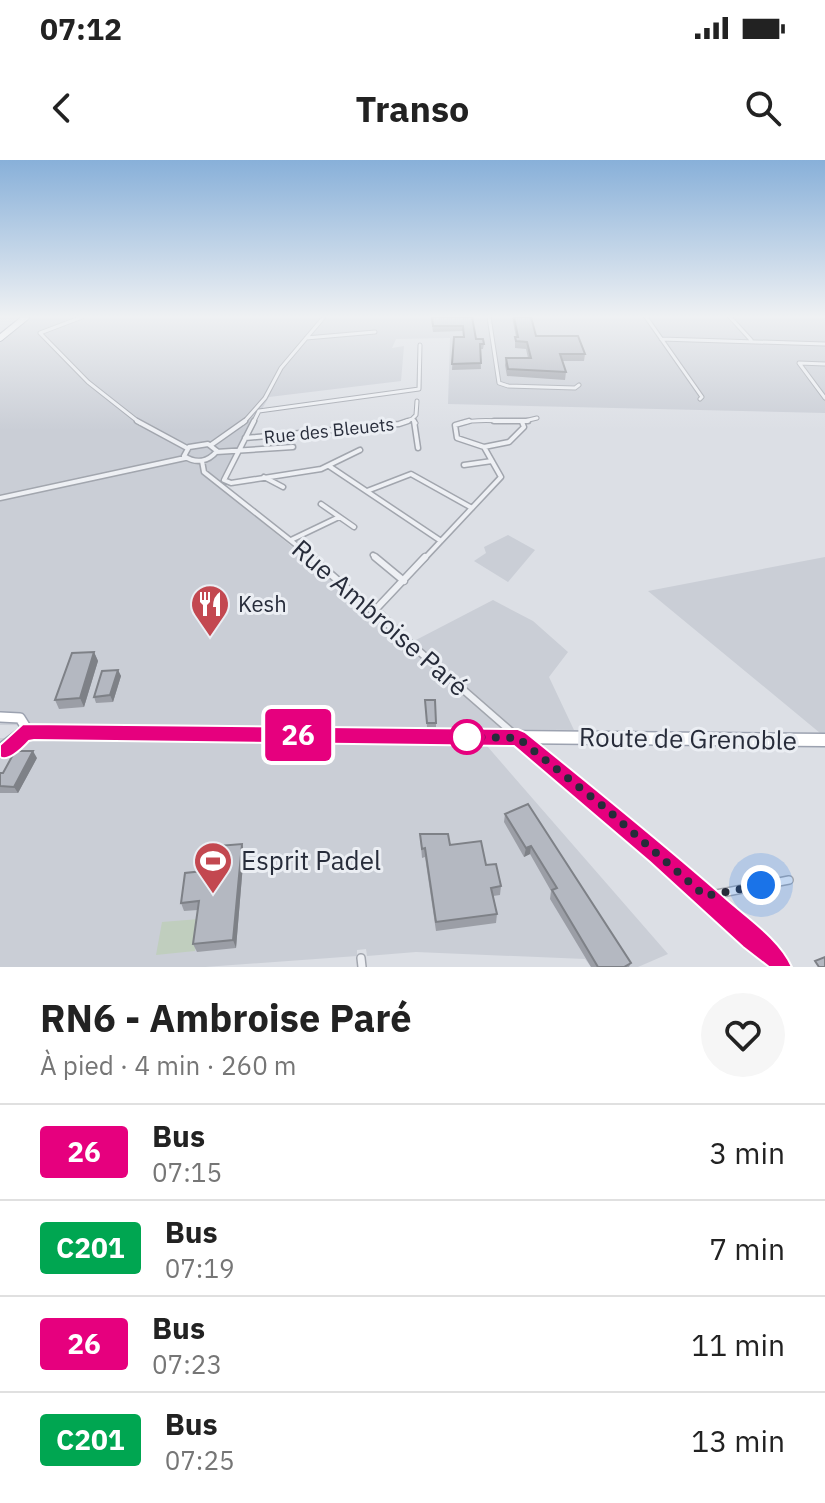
<!DOCTYPE html>
<html lang="fr">
<meta charset="utf-8">
<style>
:root{--surface:#fff;--page:#f6f6f6;--text:#222;--muted:#767676;--line:#e0e0e0}
body{margin:0;font-family:"IBM Plex Sans",sans-serif;background:var(--page);color:var(--text);height:100vh;display:flex;flex-direction:column;font-size:30px;white-space:nowrap}
*{box-sizing:border-box;margin:0}
p{font-size:26px;color:var(--muted)}
.icon{flex:none;width:44px;height:44px;fill:none;stroke:currentColor;stroke-width:2;stroke-linecap:round;stroke-linejoin:round}
.map{position:relative;height:807px;overflow:hidden}
.panel{display:flex;flex-direction:column;background:var(--surface);flex:1}
.panel>*{flex:none}
.badge{padding:0 16px;border-radius:6px;font-size:28px;line-height:52px}
.you{position:absolute;width:40px;height:40px;margin:-20px;border:6px solid #fff;border-radius:50%;background:#1a73e8;box-shadow:0 0 0 12px #1a73e833}
.map>.badge{position:absolute;translate:-50% -50%;box-shadow:0 0 0 4px #fff}
.round{display:grid;place-items:center;flex:none;width:84px;height:84px;border-radius:42px;background:var(--page)}
.overview{display:flex;align-items:center;justify-content:space-between;height:136px;padding:0 40px}
h1{font-size:38px;font-weight:700;line-height:60px}
ul{padding:0;list-style:none}
li{display:flex;align-items:center;gap:24px;height:96px;padding:0 40px;border-top:2px solid var(--line)}
li div{flex:1}
li b{display:block;font-size:30px}
li em{font-style:normal}
li .badge{min-width:88px;font-weight:700;text-align:center}
.status{display:flex;justify-content:space-between;align-items:center;height:56px;padding:0 40px;background:var(--surface);direction:ltr}
.status svg{height:22px;fill:currentColor}
header{display:flex;justify-content:space-between;align-items:center;height:104px;padding:0 40px;background:var(--surface);font-size:36px;font-weight:700}
.map>svg:first-child{display:block}
.built{fill:#caced6}
.green{fill:#c0cebe}
.lines{fill:none;stroke-linecap:round;stroke-linejoin:round}
.minor-far3-casing{stroke:#a2a6ae;stroke-width:5}
.minor-far2-casing{stroke:#a2a6ae;stroke-width:7}
.minor-far1-casing{stroke:#a2a6ae;stroke-width:9}
.minor-casing{stroke:#a2a6ae;stroke-width:10}
.primary-far1-casing{stroke:#9ca2b0;stroke-width:12}
.primary-casing{stroke:#9ca2b0;stroke-width:15}
.trunk-casing{stroke:#858b9a;stroke-width:8}
.minor-far3{stroke:#eef0f4;stroke-width:3}
.minor-far2{stroke:#eef0f4;stroke-width:4}
.minor-far1{stroke:#eef0f4;stroke-width:6}
.minor{stroke:#eef0f4;stroke-width:7}
.primary-far1{stroke:#fff;stroke-width:9}
.primary{stroke:#fff;stroke-width:12}
.trunk{stroke:#fff;stroke-width:6}
.wall{fill:#9b9ea6}
.shaded-wall{fill:#7e8187}
.building{fill:#b4b8c1;stroke:#7e8187;stroke-width:2}
.line{fill:#e6007e;stroke:#fff;stroke-width:2}
.walk{stroke:#272c3a;stroke-width:8;stroke-dasharray:0 14.4}
.stop-dot{fill:#fff;stroke:#e6007e;stroke-width:4}
.labels{text-anchor:middle;stroke-width:6;stroke-linejoin:round;paint-order:stroke}
.far-street-label{font-size:18px;fill:#272c3a;stroke:#ebeef3}
.poi-label{font-size:22px;fill:#272c3a;stroke:#ebeef3;text-anchor:start}
.near-street-label{font-size:26px;fill:#272c3a;stroke:#ebeef3}
.near-poi-label{font-size:26px;fill:#272c3a;stroke:#ebeef3;text-anchor:start}
</style>
<div class="status"><b>07:12</b><svg viewBox="0 0 49 12"><path d="M0 12V9h3v3zM5 12V6h3v6zM10 12V3h3v9zM15 12V0h3v12zM26 1h20v11H26zM47 4h2v5h-2z"/></svg></div>
<header><svg class="icon" aria-label="back" viewBox="0 0 24 24"><path d="M15 5l-7 7 7 7"/></svg>Transo<svg class="icon" aria-label="search" viewBox="0 0 24 24"><circle cx="10" cy="10" r="6"/><path d="M15 15l6 6"/></svg></header>
<div class="map">
<svg width="825" height="807" viewBox="0 0 825 807">
<rect width="100%" height="100%" fill="#dcdfe5"/>
<!-- built -->
<path class="built" d="M32,157h793v96l-377,-9 2,-66 -54,1 -4,9 12,-2 -3,35 -132,16 -52,88 152,125h14l31,31 79,-41 40,21 35,31 -19,25 25,53 -574,-5v-382z
M508,375l27,15 -27,32 -34,-21 12,-8 -2,-6z
M825,397v177l-5,-1 -172,-142z
M0,578l487,8 181,208 -30,13h-47l-6,-8 -169,-7 -49,4 -1,-7 -9,1v6l-152,11h-205z"/>
<!-- green -->
<path class="green" d="M199,759l-4,32 -39,4 6,-33z"/>
<g class="lines">
<defs>
<path id="minor-far3" d="M82,157l-42,16 48,49 52,41
M489,157l10,66 9,3 67,2 4,-3
M646,157l56,80 -2,2
M730,157l21,23
M306,178l69,-6
M661,179l164,5
M825,204l-26,-1 26,35
M243,263l22,-25 16,-30 43,-51
M253,263l6,-12 160,-22 1,-44
M402,263l10,-4
M416,263l-4,-4 4,-4 1,-14
M461,263c25,-7 51,3 76,-5"/>
<path id="minor-far2" d="M137,261l50,27
M254,261l-30,59 7,3 90,-14 39,-19
M414,261l4,27
M469,261l-14,4 2,13 27,9
M494,261h34
M245,278l154,-14 9,-3
M208,284l9,7c-9,11 -21,13 -33,5l5,-9z
M211,285l34,-24
M216,292l77,-5
M202,301l2,11 110,87
M464,305l28,-4
M329,306l112,75
M264,317l19,10
M367,331l44,-17 61,34
M0,338l185,-40
M321,344l33,23
M291,380l48,-23
M373,395l4,4
M424,399l77,-82 -17,-30 25,-5 15,-15 -2,-5"/>
<path id="minor-far1" d="M311,397l203,177
M375,397l29,24
M376,449l49,-52"/>
<path id="minor" d="M521,580c87,73 181,142 257,227
M706,736l83,-16
M361,798l1,9"/>
<path id="primary-far1" d="M0,557l20,1 5,8 -4,10
M23,573l379,3"/>
<path id="primary" d="M173,574l652,6
M0,591l22,-17"/>
<path id="trunk" d="M0,178l26,-21"/>
</defs>
<!-- minor-far3 casing -->
<use href="#minor-far3" class="minor-far3-casing"/>
<!-- minor-far2 casing -->
<use href="#minor-far2" class="minor-far2-casing"/>
<!-- minor-far1 casing -->
<use href="#minor-far1" class="minor-far1-casing"/>
<!-- minor casing -->
<use href="#minor" class="minor-casing"/>
<!-- primary-far1 casing -->
<use href="#primary-far1" class="primary-far1-casing"/>
<!-- primary casing -->
<use href="#primary" class="primary-casing"/>
<!-- trunk casing -->
<use href="#trunk" class="trunk-casing"/>
<!-- minor-far3 -->
<use href="#minor-far3" class="minor-far3"/>
<!-- minor-far2 -->
<use href="#minor-far2" class="minor-far2"/>
<!-- minor-far1 -->
<use href="#minor-far1" class="minor-far1"/>
<!-- minor -->
<use href="#minor" class="minor"/>
<!-- primary-far1 -->
<use href="#primary-far1" class="primary-far1"/>
<!-- primary -->
<use href="#primary" class="primary"/>
<!-- trunk -->
<use href="#trunk" class="trunk"/>
</g>
<!-- wall -->
<path class="wall" d="M431,157h41l4,22 8,5 -1,5h-3l1,20 -29,1 2,-33h9v-6l-30,1z
M512,157h19l5,19 49,18 -1,7h-22l4,11 -1,8 -58,-4 -2,-11 1,-7h22l-2,-9 -11,-1v-11h1z
M94,492l4,9 -14,46 -25,2 -4,-9z
M118,510l3,6 -8,26 -17,1 -2,-6z
M425,540l11,23v4h-9z
M37,598l-19,35h-18v-20h3z
M505,654l126,149 -2,4h-38l-41,-68 1,-8 -21,-37 -6,3 -20,-35z
M420,674l30,11 36,20 15,21 -1,9 -7,1 4,18 -1,9 -60,8 -11,-74 -3,1z
M242,684l2,8 -8,96 -39,4 -4,-8 5,-34 -14,1 -3,-8 22,-32z"/>
<!-- shaded-wall -->
<path class="shaded-wall" d="M94,492l4,9 -14,46 -4,-9z
M118,510l3,6 -8,26 -3,-7z
M33,591l4,7 -19,35 -4,-6z
M242,684l2,8 -8,96 -3,-8z
M531,686l-1,8 -6,3 2,-9z"/>
<!-- building -->
<path class="building" d="M432,157h40l4,22h7l1,5h-4l1,19 -29,1 2,-27h10l-1,-11h-30z
M514,157h17l5,19h42l7,18h-25l6,18 -58,-3 -2,-11h25l-4,-16 -11,-1 -1,-4h3z
M94,492l-14,46 -25,2 17,-47z
M118,510l-8,25 -16,2 8,-26z
M425,540h10l1,23h-9z
M15,591h18l-19,36 -14,-1v-13h3z
M528,644l103,159 -7,4h-26l-46,-77 5,-2 -26,-42 -5,2 -21,-34z
M420,674h28l2,11 31,-4 5,24 10,-1 5,22 -10,2 6,26 -61,8 -11,-74 -3,1z
M242,684l-9,96 -40,4 6,-43 -18,2 4,-30 18,-2 3,-24z
M825,797v10h-6l-4,-6z"/>
<!-- sky -->
<linearGradient id="sky" x2="0" y2="1"><stop stop-color="#88b0d9"/><stop offset="0.58" stop-color="#eff1f3"/><stop offset="1" stop-color="#eff1f3" stop-opacity="0"/></linearGradient>
<rect width="825" height="270" fill="url(#sky)"/>
<!-- line -->
<path class="line" d="M23,564l495,5 7,3c67,54 134,108 199,165 22,20 56,42 68,70h-23l-26,-20 -93,-85 -136,-116 -480,-6 -5,1c-9,10 -22,21 -29,16v-12z"/>
<g class="lines">
<!-- walk -->
<path class="walk" d="M467,577l51,1 86,69 101,89 56,-11"/>
</g>
<!-- icons -->
<defs>
<symbol id="restaurant-pin" viewBox="-11 -11 22 30"><path d="M0 17L-7.5 6A9.5 9.5 0 1 1 7.5 6Z" fill="#c34850" stroke="#ebeef3"/><path d="M-5-6h1v4h1v-4h1v4h1v-4h1v5L-1.5 .5V6h-2V.5L-5-1ZM5-6V6H3V1.5H1.5Q1.5-4 5-6Z" fill="#fff"/></symbol>
<symbol id="stadium-pin" viewBox="-11 -11 22 30"><path d="M0 17L-7.5 6A9.5 9.5 0 1 1 7.5 6Z" fill="#c34850" stroke="#ebeef3"/><path d="M0-5a6.5 5 0 1 0 0 10a6.5 5 0 1 0 0-10ZM-3.5-1.8h7v3.6h-7Z" fill="#fff"/></symbol>
</defs>
<g fill-rule="evenodd">
<use href="#restaurant-pin" x="188" y="422" width="44" height="60"/>
<use href="#stadium-pin" x="191" y="679" width="44" height="60"/>
</g>
<!-- markers -->
<circle class="stop-dot" cx="467" cy="577" r="16"/>
<g class="labels">
<!-- far-street labels -->
<g class="far-street-label">
<text transform="translate(329 271) rotate(-6)" y="6">Rue des Bleuets</text>
</g>
<!-- poi labels -->
<g class="poi-label">
<text x="238" y="452">Kesh</text>
</g>
<!-- near-street labels -->
<g class="near-street-label">
<text transform="translate(380 458) rotate(41)" y="9">Rue Ambroise Paré</text>
<text transform="translate(688 579) rotate(1)" y="9">Route de Grenoble</text>
</g>
<!-- near-poi labels -->
<g class="near-poi-label">
<text x="241" y="710">Esprit Padel</text>
</g>
</g>
</svg>
<div class="you" style="left:761px;top:725px"></div>
<b class="badge" style="left:298px;top:575px;background:#e6007e;color:#fff">26</b>
</div>
<section class="panel">
<div class="overview"><div><h1>RN6 - Ambroise Paré</h1><p>À pied · 4 min · 260 m</p></div><a class="round"><svg class="icon" aria-label="heart" viewBox="0 0 24 24"><path d="M12 20l-8-8c-3-5 5-10 8-4 3-6 11-1 8 4z"/></svg></a></div>
<ul>
<li><span class="badge" style="background:#e6007e;color:#fff">26</span><div><b>Bus</b><p>07:15</p></div><em>3 min</em></li>
<li><span class="badge" style="background:#00a651;color:#fff">C201</span><div><b>Bus</b><p>07:19</p></div><em>7 min</em></li>
<li><span class="badge" style="background:#e6007e;color:#fff">26</span><div><b>Bus</b><p>07:23</p></div><em>11 min</em></li>
<li><span class="badge" style="background:#00a651;color:#fff">C201</span><div><b>Bus</b><p>07:25</p></div><em>13 min</em></li>
</ul>
</section>
